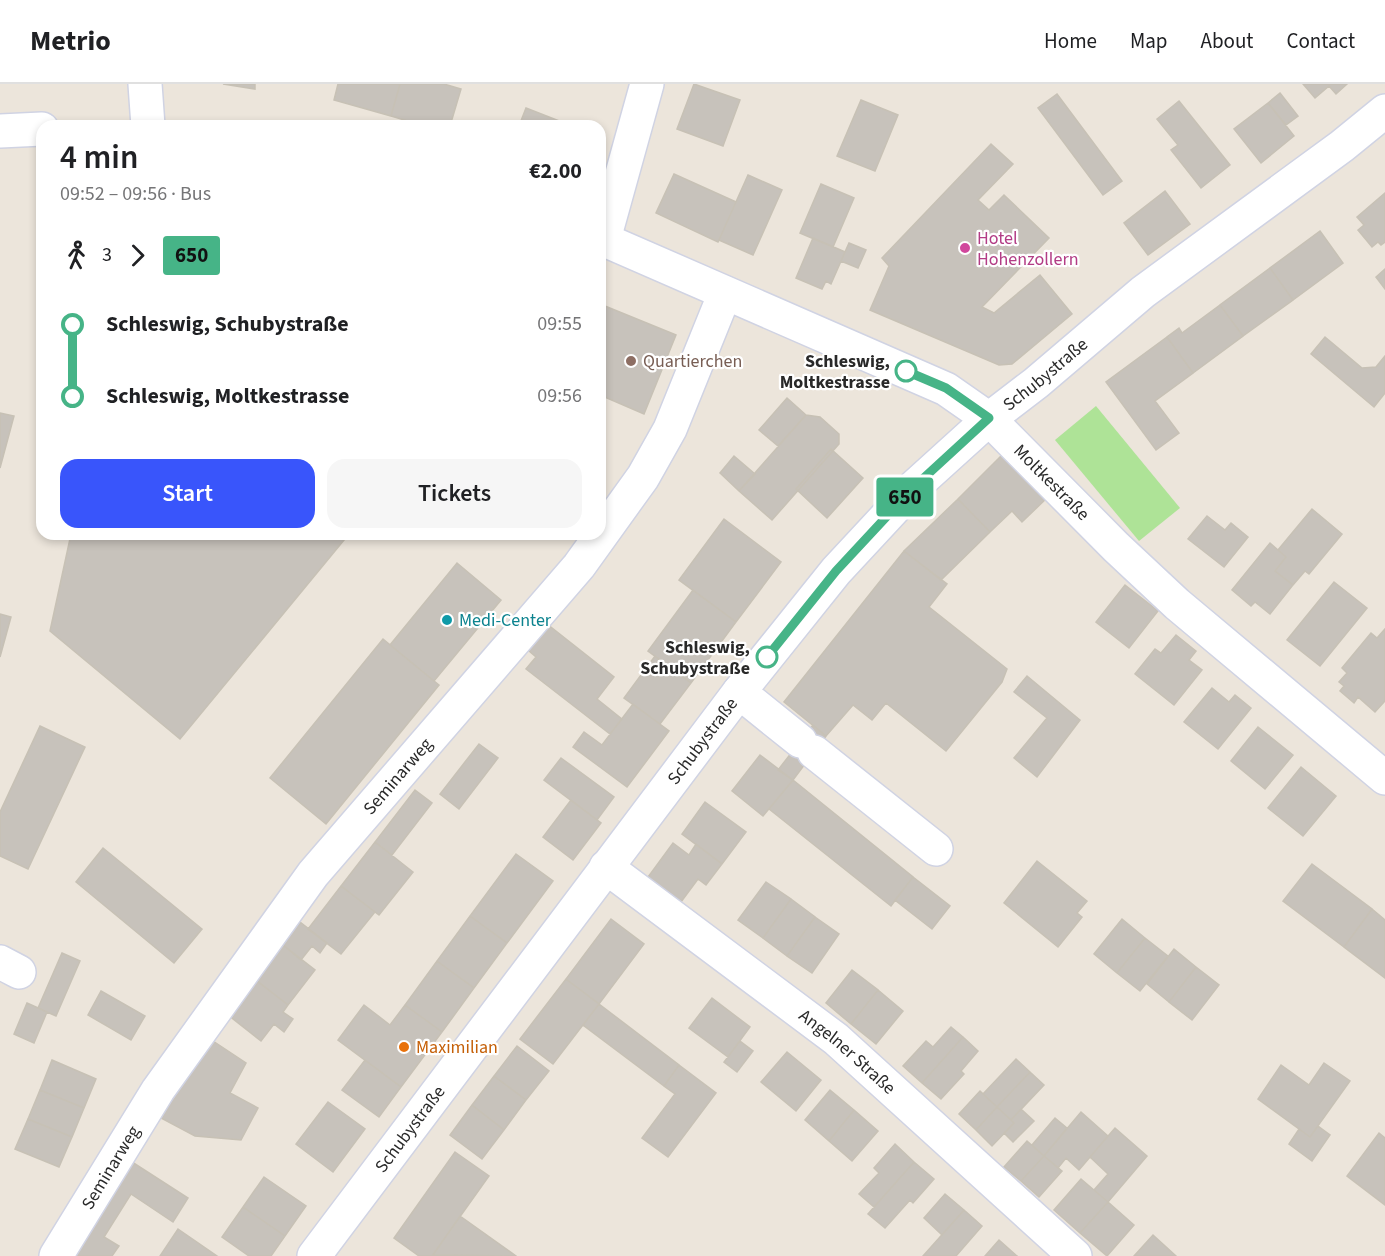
<!DOCTYPE html>
<meta charset="utf-8">
<style>
:root{--surface:#fff;--page:#f6f6f6;--text:#202124;--muted:#757577;--line:#e0e0e0;--accent:#3955fb}
body{margin:0;font-family:"Source Sans 3",sans-serif;background:var(--page);color:var(--text);height:100vh;display:flex;flex-direction:column;font-size:22px;white-space:nowrap}
*{box-sizing:border-box;margin:0}
p{font-size:20px;color:var(--muted)}
.icon{flex:none;width:33px;height:33px;fill:none;stroke:currentColor;stroke-width:2;stroke-linecap:round;stroke-linejoin:round}
.map{position:relative;flex:1;overflow:hidden}
.panel{position:absolute;left:36px;top:36px;width:570px;height:420px;display:flex;flex-direction:column;background:var(--surface);border-radius:18px;box-shadow:0 3px 9px #0003}
.panel>*{flex:none}
.badge{padding:0 12px;border-radius:4px;font-size:21px;line-height:39px}
.map>.badge{position:absolute;translate:-50% -50%;box-shadow:0 0 0 3px #fff}
.legs{display:flex;align-items:center;gap:9px;height:66px;padding:0 24px;font-size:20px}
.legs p{margin-inline-start:auto}
.summary{display:flex;align-items:center;justify-content:space-between;height:102px;padding:0 24px}
h1{font-size:33px;font-weight:600;line-height:45px}
.button{display:flex;gap:12px;margin-top:auto;padding:12px 24px}
.button a{flex:1;height:69px;border-radius:18px;background:var(--accent);color:#fff;font-size:24px;font-weight:600;line-height:69px;text-align:center}
.button a+a{background:var(--page);color:var(--text)}
ul{padding:0 24px;list-style:none}
li{display:flex;align-items:center;gap:21px;height:72px;font-size:22px}
li i{display:grid;place-items:center;width:9px;height:100%;margin:0 8px;background:currentColor}
li i::after{content:'';width:15px;height:15px;margin:-8px;border:4px solid;border-radius:50%;background:var(--surface)}
li p{margin-inline-start:auto}
li:first-child i{background:linear-gradient(#0000 50%,currentColor 0)}
li:last-child i{background:linear-gradient(currentColor 50%,#0000 0)}
header{display:flex;align-items:center;gap:36px;box-sizing:border-box;height:84px;padding:0 30px;background:var(--surface);border-bottom:2px solid var(--line)}
header strong{font-size:28px}
nav{display:flex;gap:33px;margin-inline-start:auto;font-size:21px}
.map>svg:first-child{display:block}
.green{fill:#aee397}
.building{fill:#c7c2bb;stroke:#c7c1b5;stroke-width:1.5}
.lines{fill:none;stroke-linecap:round;stroke-linejoin:round}
.minor-casing{stroke:#d0d3e3;stroke-width:36}
.minor{stroke:#fff;stroke-width:33}
.line-1-casing{stroke:#fff;stroke-width:14}
.line-1{stroke:#46b487;stroke-width:9}
.hotel-dot{fill:#d1479c;stroke:#fff;stroke-width:2}
.education-dot{fill:#8d6e63;stroke:#fff;stroke-width:2}
.stop-1-dot{fill:#fff;stroke:#46b487;stroke-width:3}
.culture-dot{fill:#0f9aa8;stroke:#fff;stroke-width:2}
.food-dot{fill:#e8710a;stroke:#fff;stroke-width:2}
.labels{text-anchor:middle;stroke-width:4.5;stroke-linejoin:round;paint-order:stroke}
.hotel-label{font-size:18px;fill:#b23c85;stroke:#fff;text-anchor:start}
.education-label{font-size:18px;fill:#785e54;stroke:#fff;text-anchor:start}
.stop-label{font-size:18px;font-weight:bold;fill:#292929;stroke:#fff;text-anchor:end}
.street-label{font-size:18px;fill:#292929;stroke:#fff}
.culture-label{font-size:18px;fill:#0d838f;stroke:#fff;text-anchor:start}
.food-label{font-size:18px;fill:#c56008;stroke:#fff;text-anchor:start}
</style>
<header>
<strong>Metrio</strong>
<nav><a>Home</a><a>Map</a><a>About</a><a>Contact</a></nav>
</header>
<div class="map">
<svg width="1385" height="1172" viewBox="0 0 1385 1172">
<rect width="100%" height="100%" fill="#ece5db"/>
<!-- green -->
<path class="green" d="M1096,322l84,102 -41,33 -84,-101z"/>
<!-- building -->
<path class="building" d="M223,0h32v5z
M338,0h62l-9,32 -57,-16z
M400,0h44l17,5 -11,37h-26l-33,-10z
M694,0l46,16 -17,46 -46,-17z
M1303,0h44l-11,10 -7,-8 -14,12z
M1280,9l18,23 -12,9 -18,-22z
M1057,10l65,87 -19,14 -65,-87z
M861,16l37,15 -23,56 -38,-15z
M1179,17l51,64 -29,23 -30,-38 7,-5 -21,-26z
M1268,19l26,33 -33,27 -27,-34z
M526,24l46,18h-53z
M991,60l22,20 -35,36 11,10 15,-15 45,43 -67,69 12,6 46,-38 32,39 -60,50 -13,1 -129,-55 19,-44 -7,-8z
M674,90l62,28 -18,40 -62,-29z
M748,91l34,15 -29,65 -34,-15z
M821,100l33,14 -21,49 -33,-14z
M1165,107l25,33 -42,31 -24,-32z
M1385,109v49l-4,3 -3,-3 -6,5 -14,-17 6,-5 -7,-8z
M1320,147l23,32 -50,37 -23,-32z
M813,154l32,14 -14,32 -5,-3 -4,8 -26,-11z
M849,159l17,7 -8,18 -17,-7z
M1270,184l23,32 -50,36 -23,-31z
M1385,185v20l-9,-12z
M600,220l76,31 -32,79 -44,-19z
M1220,221l23,31 -50,37 -26,-36 12,-9 3,5z
M1167,253l26,36 -38,28 24,32 -23,17 -50,-68z
M1325,253l37,31 14,-1 9,-11v37l-11,14 -63,-53z
M787,314l19,17 -28,31 -19,-16z
M0,329l14,3 -14,52z
M806,331l14,2 19,17v10l-67,76 -33,-29z
M831,365l32,29 -36,40 -31,-29z
M1008,365l43,45 -29,28 -10,-11 -22,21 -32,-33z
M734,372l21,18 -16,17 -19,-18z
M958,415l32,33 -49,48 -37,-29z
M1312,425l30,25 -33,40 -4,-3 -12,14 -18,-14 11,-14 -8,-7z
M1207,432l18,14 6,-7 17,14 -24,30 -36,-28z
M724,435l57,43 -45,60 -57,-42z
M71,450h278l-169,205 -130,-108z
M1270,459l16,14 -11,14 18,14 -23,29 -15,-12 -4,4 -19,-16z
M904,467l43,33 -18,23 78,62 -5,13 -56,69 -60,-48 -14,17 -19,-15 -27,31 -42,-34z
M457,479l44,37 -67,81 -44,-36z
M1334,498l33,26 -47,58 -33,-26z
M1125,501l33,26 -29,37 -33,-26z
M693,506l43,32 -45,61 -43,-32z
M0,530l11,3 -11,40z
M542,536l72,57 -17,22 25,20 -12,15 -84,-65 10,-12 -14,-12z
M1385,545v72l-10,11 -17,-15 -4,6 -14,-12 4,-5 -5,-4 8,-9 -5,-5 29,-35 6,5z
M1176,551l20,16 -7,9 13,10 -28,35 -39,-31 20,-25 6,4z
M383,555l56,46 -113,139 -56,-46z
M655,572l36,27 -31,41 -36,-26z
M1027,592l53,44 -43,57 -23,-19 33,-40 -33,-26z
M1212,604l17,14 6,-7 16,13 -33,41 -34,-27z
M633,620l36,27 -42,56 -54,-40 11,-15 18,13z
M813,641l13,11 -33,44 -15,-10z
M40,642l45,21 -57,122 -28,-13v-44z
M1258,643l35,28 -28,34 -34,-28z
M479,660l19,14 -39,51 -19,-15z
M760,671l33,25 -30,36 -31,-25z
M561,674l53,39 -17,23 -53,-40z
M1301,683l35,29 -33,40 -35,-28z
M793,696l120,97 -22,29 -122,-97z
M415,706l17,13 -40,52 -17,-13z
M571,716l30,23 -28,37 -30,-23z
M705,718l41,30 -24,32 -40,-30z
M375,758l38,30 -34,43 -38,-29z
M673,759l16,12 7,-11 26,20 -16,21 -8,-6 -17,23 -33,-25z
M103,764l99,81 -28,34 -98,-81z
M516,770l37,27 -46,62 -37,-27z
M1037,777l50,40 -10,12 5,4 -24,30 -54,-44z
M1312,780l60,45 -28,38 -61,-46z
M913,793l37,29 -18,23 -37,-29z
M766,798l25,17 -28,39 -25,-18z
M341,802l34,26 -34,42 -33,-25z
M791,815l24,18 -28,39 -24,-18z
M1372,825l13,11v58l-41,-31z
M470,832l37,27 -33,45 -37,-27z
M815,833l24,17 -27,39 -25,-17z
M611,835l33,25 -45,60 -33,-25z
M1122,835l23,19 -28,35 -23,-19z
M300,838l27,21 -7,10 -8,-7 -11,14 -18,-15z
M1145,854l23,18 -28,35 -23,-18z
M283,861l32,25 -27,35 -32,-25z
M1174,865l22,18 -27,35 -22,-18z
M62,869l18,8 -24,55 -18,-8z
M437,877l37,27 -32,44 -37,-27z
M1196,883l23,18 -27,35 -23,-18z
M852,886l26,20 -27,34 -25,-21z
M566,895l33,25 -46,60 -33,-25z
M256,896l32,25 -5,7 10,7 -9,13 -10,-8 -13,17 -33,-26z
M878,906l25,21 -27,33 -25,-20z
M101,907l44,25 -14,24 -43,-25z
M712,914l38,29 -22,30 -39,-29z
M27,919l20,9 -13,31 -20,-9z
M599,920l80,61 -15,21 -81,-61z
M364,921l26,20 15,-20 37,27 -41,55 -63,-47z
M951,943l12,10 -41,46 -19,-17 23,-25 7,6z
M963,953l15,14 -17,20 3,3 -23,25 -19,-16z
M210,955l36,24 -16,30 28,15 -17,32 -46,-4 -34,-18z
M740,957l13,10 -16,21 -13,-10z
M517,962l32,25 -23,29 -32,-24z
M787,968l34,28 -25,31 -35,-29z
M1016,975l14,13 -33,35 -14,-13z
M52,976l44,19 -12,29 -44,-18z
M365,976l36,27 -22,30 -37,-27z
M1324,979l26,18 -40,56 -52,-38 23,-34 28,20z
M679,981l37,28 -48,64 -26,-19 33,-44 -11,-8z
M1030,988l14,13 -33,35 -14,-13z
M494,992l32,24 -22,30 -32,-25z
M40,1006l44,18 -12,29 -44,-18z
M830,1006l24,20 -25,31 -24,-21z
M980,1007l17,16 -21,23 -17,-16z
M328,1018l37,27 -32,43 -37,-28z
M472,1021l32,25 -22,29 -32,-24z
M997,1023l17,16 -22,23 -16,-16z
M1021,1025l13,12 -21,21 -9,-9 10,-10 -3,-3z
M854,1026l24,21 -26,30 -23,-20z
M1081,1028l27,24 -29,34 -13,-12 -8,10 -14,-12z
M1055,1034l12,10 -23,28 -12,-11z
M28,1035l44,18 -13,30 -44,-18z
M1318,1042l12,9 -18,26 -23,-17 10,-15 11,8z
M1115,1044l32,28 -39,46 -14,-12 14,-16 -18,-17z
M1379,1049l6,5v67l-38,-29z
M1027,1057l17,15 -23,25 -17,-14z
M895,1060l19,18 -40,45 -15,-13 20,-21 -5,-5z
M455,1068l34,24 -57,80h-13l-25,-18z
M1044,1072l18,15 -23,26 -18,-16z
M132,1078l56,36 -15,24 -42,-28 -27,43 15,9 -7,10h-41z
M914,1078l20,17 -21,24 -3,-3 -25,28 -17,-14z
M264,1093l42,29 -21,30 -42,-29z
M1081,1095l27,23 -28,31 -26,-23z
M945,1110l19,16 -22,25 -18,-17z
M1108,1118l26,23 -27,31 -27,-23z
M243,1123l42,29 -14,20h-22l-27,-19z
M964,1126l18,16 -26,30h-33z
M460,1132l56,40 -83,-1z
M178,1145l39,27h-57z
M1153,1151l23,21h-42z
M999,1156l18,16h-32z"/>
<g class="lines">
<defs>
<g id="minor">
<path d="M145,0l3,42"/>
<path d="M0,47l42,-2"/>
<path id="s1" d="M600,154l346,151 43,30 127,128 61,57 208,174"/>
<path d="M604,155l43,-155"/>
<path d="M739,608l61,49"/>
<path d="M814,668l122,97"/>
<path id="s2" d="M606,783l230,172 239,217"/>
<path d="M0,878l19,10"/>
<path id="s3" d="M56,1172l102,-166 155,-216 266,-308 64,-89 27,-48 55,-136"/>
<path id="s4" d="M314,1172l425,-564 97,-121 79,-85 74,-67 47,-36 107,-91 199,-146 43,-35"/>
</g>
</defs>
<!-- minor casing -->
<use href="#minor" class="minor-casing"/>
<!-- minor -->
<use href="#minor" class="minor"/>
</g>
<g class="lines">
<defs>
<path id="line-1" d="M767,573l69,-86 79,-85 74,-68 -43,-30 -40,-17"/>
</defs>
<!-- line-1 casing -->
<use href="#line-1" class="line-1-casing"/>
<!-- line-1 -->
<use href="#line-1" class="line-1"/>
</g>
<!-- markers -->
<circle class="hotel-dot" cx="965" cy="164" r="6"/>
<circle class="education-dot" cx="631" cy="277" r="6"/>
<g class="stop-1-dot">
<circle cx="906" cy="287" r="10"/>
<circle cx="767" cy="573" r="10"/>
</g>
<circle class="culture-dot" cx="447" cy="536" r="6"/>
<circle class="food-dot" cx="404" cy="963" r="6"/>
<g class="labels">
<!-- hotel labels -->
<g class="hotel-label">
<text x="977" y="160">Hotel<tspan x="977" dy="21">Hohenzollern</tspan></text>
</g>
<!-- education labels -->
<g class="education-label">
<text x="643" y="283">Quartierchen</text>
</g>
<!-- stop labels -->
<g class="stop-label">
<text x="890" y="283">Schleswig,<tspan x="890" dy="21">Moltkestrasse</tspan></text>
<text x="750" y="569">Schleswig,<tspan x="750" dy="21">Schubystraße</tspan></text>
</g>
<!-- street labels -->
<g class="street-label">
<text dy="6" stroke="none"><textPath href="#s4" startOffset="1149">Schubystraße</textPath></text>
<text dy="6" stroke="none"><textPath href="#s1" startOffset="519">Moltkestraße</textPath></text>
<text dy="6" stroke="none"><textPath href="#s4" startOffset="645">Schubystraße</textPath></text>
<text dy="6" stroke="none"><textPath href="#s3" startOffset="590">Seminarweg</textPath></text>
<text dy="6" stroke="none"><textPath href="#s2" startOffset="304">Angelner Straße</textPath></text>
<text dy="6" stroke="none"><textPath href="#s4" startOffset="159">Schubystraße</textPath></text>
<text dy="6" stroke="none"><textPath href="#s3" startOffset="104">Seminarweg</textPath></text>
</g>
<!-- culture labels -->
<g class="culture-label">
<text x="459" y="542">Medi-Center</text>
</g>
<!-- food labels -->
<g class="food-label">
<text x="416" y="969">Maximilian</text>
</g>
</g>
</svg>
<b class="badge" style="left:905px;top:413px;background:#46b487;color:#111">650</b>
<section class="panel">
<div class="summary"><div><h1>4 min</h1><p>09:52 – 09:56 · Bus</p></div><b>€2.00</b></div>
<div class="legs"><svg class="icon" aria-label="walk" viewBox="0 0 24 24"><circle cx="13" cy="4" r="2"/><path d="M13 8l-2 6 4 7M11 14l-3 7M7 12l3-4h3l4 4"/></svg>3<svg class="icon" aria-label="forward" viewBox="0 0 24 24"><path d="M9 5l7 7-7 7"/></svg><b class="badge" style="background:#46b487;color:#111">650</b></div>
<ul>
<li><i style="color:#46b487"></i><b>Schleswig, Schubystraße</b><p>09:55</p></li>
<li><i style="color:#46b487"></i><b>Schleswig, Moltkestrasse</b><p>09:56</p></li>
</ul>
<div class="button"><a>Start</a><a>Tickets</a></div>
</section>
</div>
